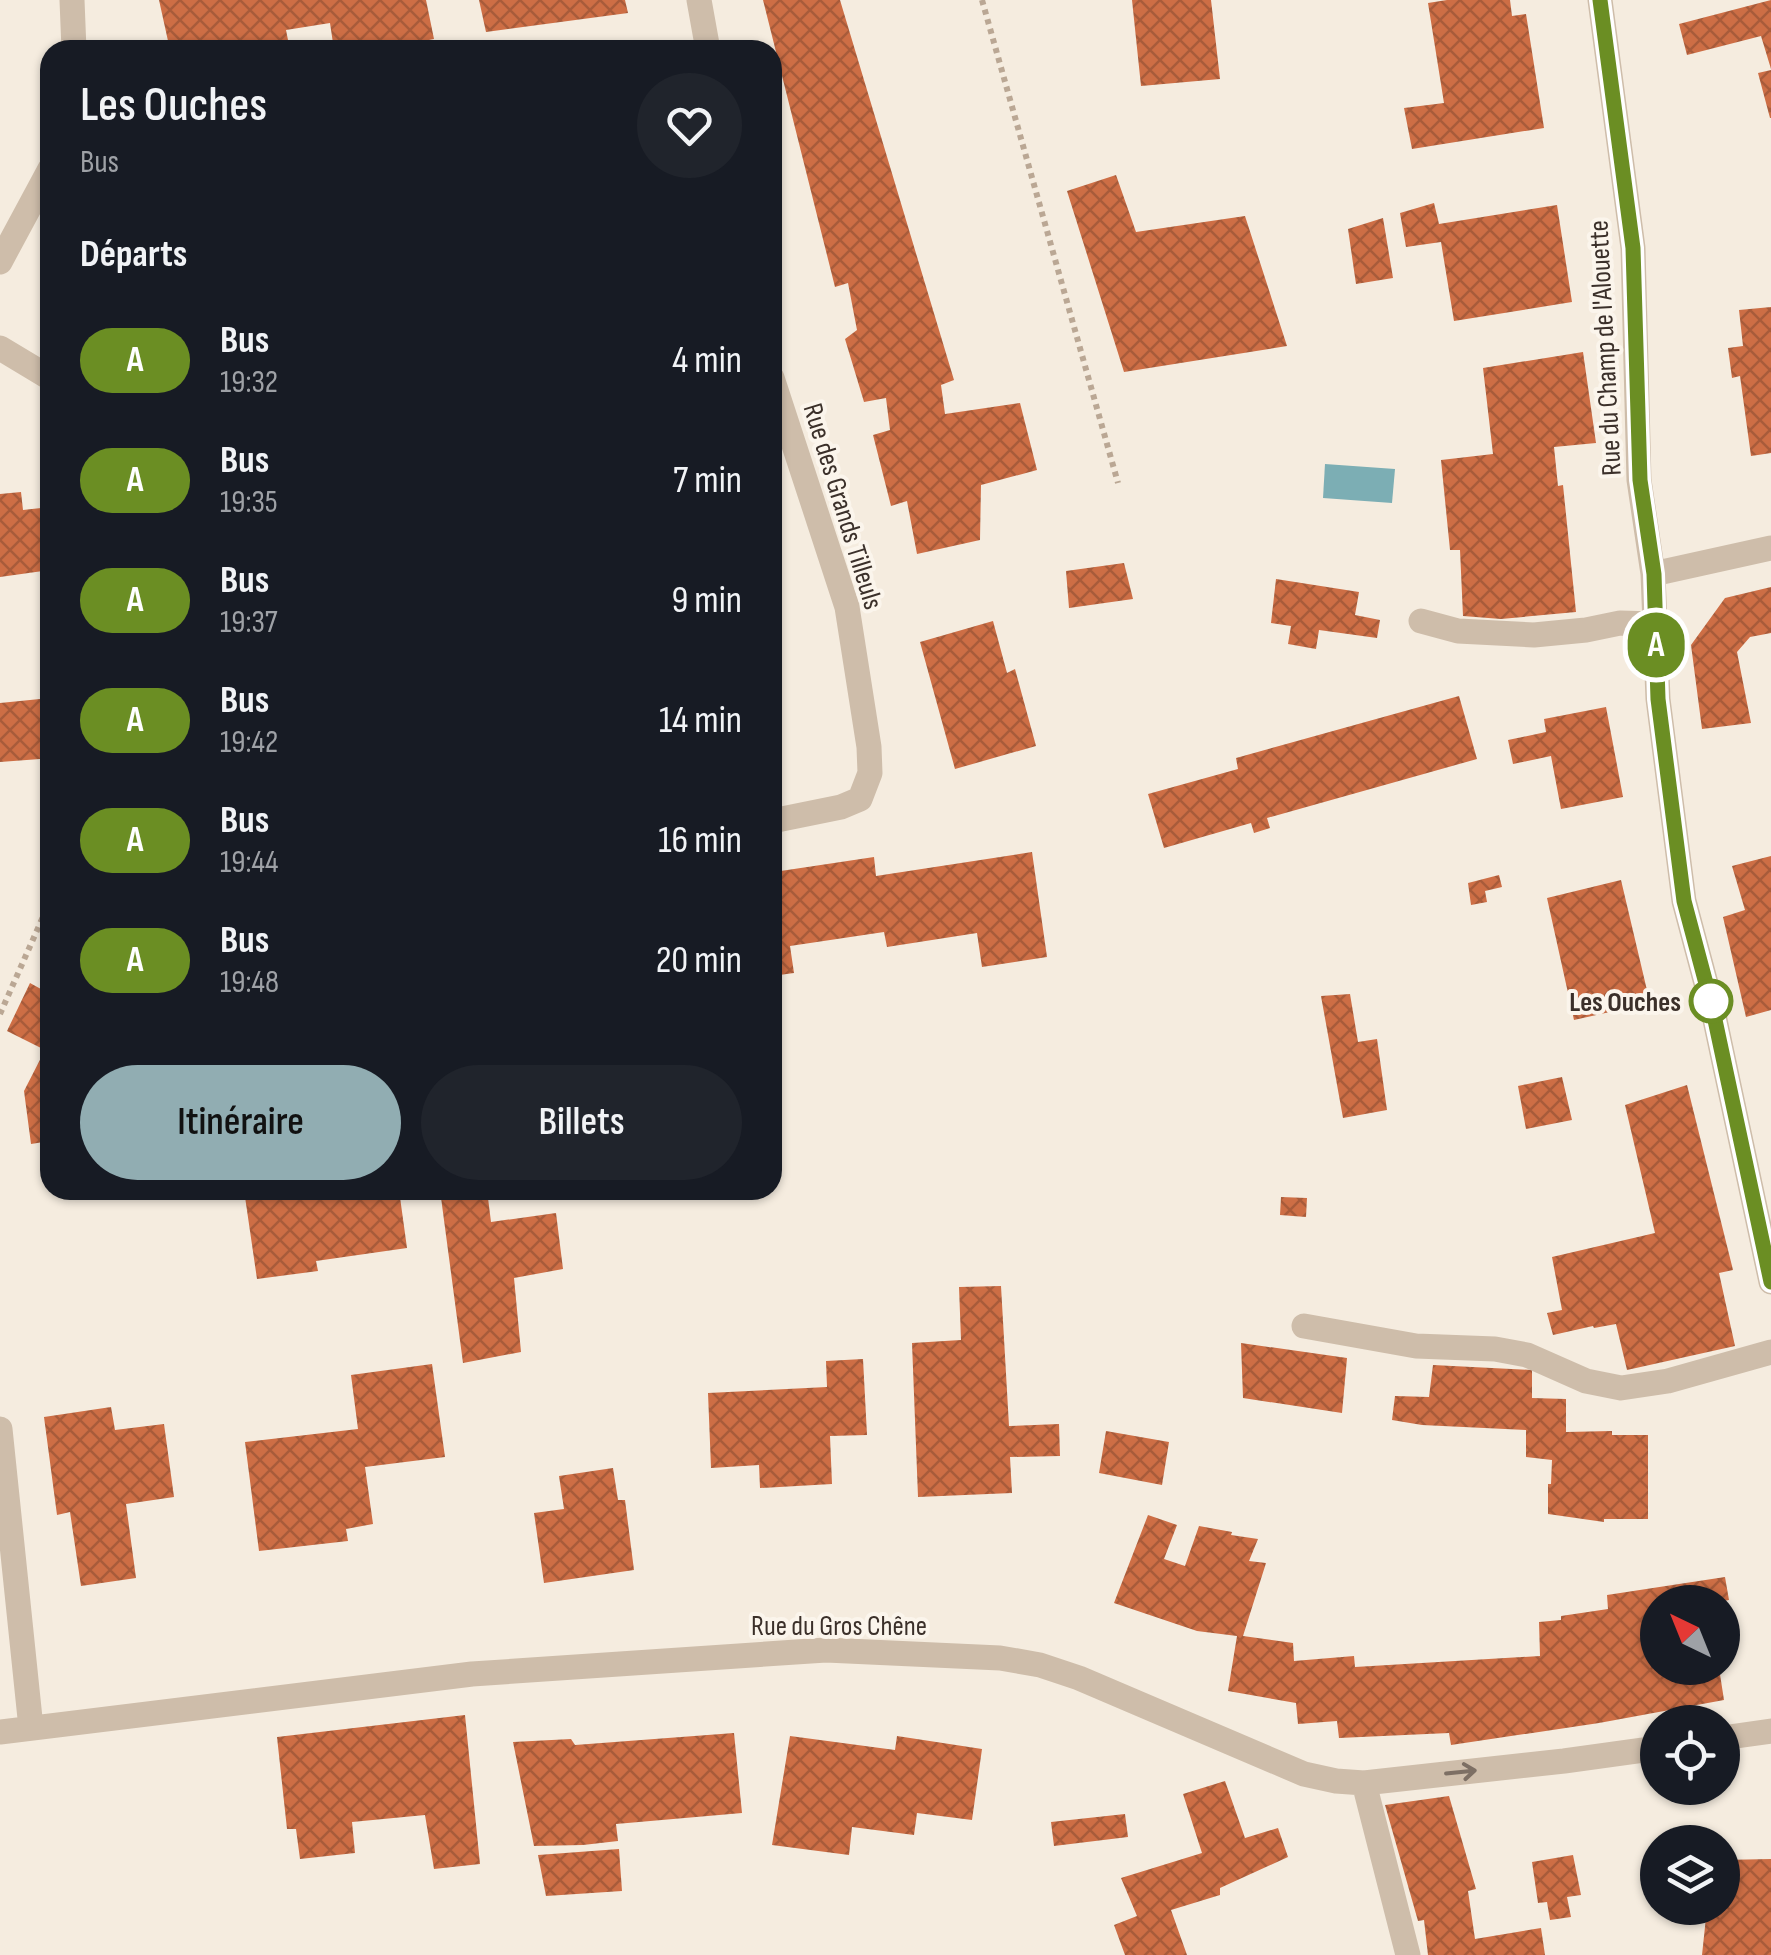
<!DOCTYPE html>
<html lang="fr">
<meta charset="utf-8">
<style>
:root{--surface:#171b24;--page:#20242c;--text:#f1f3f6;--muted:#9ea1a6;--accent:#91adb2}
body{margin:0;font-family:"Sofia Sans Condensed",sans-serif;background:var(--page);color:var(--text);height:100vh;display:flex;flex-direction:column;font-size:38px;white-space:nowrap}
*{box-sizing:border-box;margin:0}
p{font-size:32px;color:var(--muted)}
.icon{flex:none;width:55px;height:55px;fill:none;stroke:currentColor;stroke-width:2;stroke-linecap:round;stroke-linejoin:round}
.map{position:relative;flex:1;overflow:hidden}
.sheet{position:absolute;left:40px;top:40px;width:742px;height:1160px;display:flex;flex-direction:column;background:var(--surface);border-radius:30px;box-shadow:0 2px 8px #0004}
.sheet>*{flex:none}
.badge{padding:0 20px;border-radius:32px;font-size:35px;line-height:65px}
.needle{width:65px;rotate:317deg}
.fabs{position:absolute;left:1640px;top:1585px;display:grid;gap:20px}
.fabs a{display:grid;place-items:center;width:100px;height:100px;border-radius:50%;background:var(--surface);box-shadow:0 2px 8px #0004;font-size:50px}
.map>.badge{position:absolute;translate:-50% -50%;box-shadow:0 0 0 5px #fff}
h2{padding:0 40px;font-size:38px;line-height:90px}
.round{display:grid;place-items:center;flex:none;width:105px;height:105px;border-radius:52px;background:var(--page)}
.head{display:flex;align-items:center;justify-content:space-between;height:170px;padding:0 40px}
h1{font-size:48px;font-weight:600;line-height:75px}
.cta{display:flex;gap:20px;margin-top:auto;padding:20px 40px}
.cta a{flex:1;height:115px;border-radius:60px;background:var(--accent);color:#111;font-size:40px;font-weight:600;line-height:115px;text-align:center}
.cta a+a{background:var(--page);color:var(--text)}
ul{padding:0;list-style:none}
li{display:flex;align-items:center;gap:30px;height:120px;padding:0 40px}
li div{flex:1}
li b{display:block;font-size:38px}
li em{font-style:normal}
li .badge{min-width:110px;font-weight:700;text-align:center}
.map>svg:first-child{display:block}
.water{fill:#7caeb4}
.building{fill:url(#building-cross-hatch)}
.lines{fill:none;stroke-linecap:round;stroke-linejoin:round}
.path{stroke:#baa794;stroke-width:6;stroke-dasharray:5 5;stroke-linecap:butt}
.service{stroke:#cebdaa;stroke-width:25}
.minor{stroke:#cebdaa;stroke-width:25}
.oneway{stroke:#7d6f64}
.line-casing{stroke:#fff;stroke-width:22}
.line{stroke:#6b8e23;stroke-width:15}
.stop-dot{fill:#fff;stroke:#6b8e23;stroke-width:5}
.labels{text-anchor:middle;stroke-width:8;stroke-linejoin:round;paint-order:stroke}
.street-label{font-size:28px;fill:#3b302a;stroke:#fbf5ec}
.stop-label{font-size:28px;font-weight:bold;fill:#3b302a;stroke:#fbf5ec;text-anchor:end}
</style>
<div class="map">
<svg width="1771" height="1955" viewBox="0 0 1771 1955">
<defs>
<pattern id="building-cross-hatch" width="8" height="8" patternUnits="userSpaceOnUse" patternTransform="scale(2.5)"><rect width="8" height="8" fill="#cd6e45"/><path d="M0 0l8 8M0 8l8-8" fill="none" stroke="#a85b3a"/></pattern>
</defs>
<rect width="100%" height="100%" fill="#f5ecdf"/>
<!-- water -->
<path class="water" d="M1325,464l70,5 -3,34 -69,-5z"/>
<!-- building -->
<path class="building" d="M159,0h267l8,39 -56,11h-44l-4,-27 -44,7 2,10 -53,10h-65z
M479,0h146l3,13 -142,19z
M763,0h77l114,380 -13,5 4,29 75,-11 17,67 -56,15 -1,55 -63,14 -10,-53 -16,5 -18,-71 17,-5 -4,-32 -22,4 -19,-63 12,-9 -9,-47 -13,4z
M1132,0h79l9,79 -79,7z
M1447,0h63l2,16 14,-2 18,114 -132,21 -8,-41 40,-5 -16,-100z
M1771,0v69l-10,-33 -74,19 -8,-31z
M1771,70v48h-1l-12,-45z
M1116,175l20,57 109,-16 42,130 -163,26 -57,-181z
M1434,203l5,21 118,-19 15,97 -118,19 -13,-79 -35,5 -6,-34z
M1383,218l10,60 -37,6 -8,-55z
M1771,307v146l-20,3 -11,-80 -8,2 -4,-30 15,-2 -4,-36z
M1583,352l13,91 -42,4 4,39 5,-1 13,127 -75,7 -38,-3 -3,-66h-10l-9,-90 52,-6 -10,-86z
M21,492l2,18 27,-3v63l-50,7v-83z
M1124,563l9,36 -64,9 -3,-37z
M1276,579l83,13 -4,23 25,5 -3,18 -58,-8 -3,19 -28,-5 3,-18 -20,-3z
M1771,587v46l-21,4 -13,15 14,71 -49,6 -11,-84 34,-47z
M993,621l14,52 8,-4 21,77 -81,23 -35,-127z
M1459,696l18,63 -210,59 3,10 -16,5 -3,-10 -87,25 -16,-54 90,-25 -2,-11z
M40,699l4,32 6,-2v128h-3l-7,-98 -40,3v-59z
M1606,707l17,90 -62,12 -10,-53 -38,8 -5,-24 38,-8 -2,-13z
M1032,852l15,105 -65,10 -5,-34 -90,14 -3,-15 -94,14 4,27 -22,3v-80l5,-1 -3,-23 100,-15 2,19z
M1771,856v154l-25,7 -23,-100 22,-7 -13,-44z
M1499,875l3,12 -17,4 2,11 -16,3 -3,-22z
M1621,880l29,123 -76,17 -27,-122z
M30,983l20,11v147l-19,3 -7,-53 21,-41 -38,-19z
M1350,994l8,48 19,-3 10,71 -44,8 -22,-122z
M1562,1077l10,43 -46,9 -8,-43z
M1687,1085l46,185 -14,3 16,73 -108,24 -11,-46 -22,4 -1,-2 -40,9 -6,-22 15,-3 -10,-53 103,-24 -30,-128z
M244,1190h155l8,58 -91,13 2,10 -61,8z
M440,1190h47l4,32 65,-9 7,56 -49,9 7,74 -58,11z
M1281,1197l26,1 -1,19 -26,-2z
M1001,1286l8,140 50,-2 1,32 -50,1 2,36 -94,4 -6,-154 49,-3 -2,-53z
M1241,1343l106,15 -5,55 -99,-15z
M863,1359l4,76 -37,1 2,48 -72,4 -1,-23 -48,3 -3,-75 119,-6 -1,-26z
M432,1364l13,93 -80,10 8,57 -27,5 2,12 -89,10 -14,-109 113,-13 -7,-54z
M1433,1365l99,5v28l34,1v33l46,-1v4h36v84h-44v3l-56,-8v-30h3l1,-24 -26,-3v-27l-104,-5 -30,-5 3,-24 34,1z
M111,1407l4,23 49,-6 10,73 -48,7 10,74 -55,8 -11,-74 -13,3 -13,-98z
M1106,1431l63,11 -7,43 -63,-12z
M613,1468l5,32h7l9,70 -90,13 -10,-70 30,-4 -5,-33z
M1148,1515l29,10 -13,34 21,7 14,-40 33,6 -1,3 27,4 -9,22 17,2 -23,73 50,7 1,18 60,-5 1,11 185,-11 -1,-34 22,-2v-4l47,-7 -1,-14 118,-18 4,23 -11,2h-60v66h61l5,32 -125,23 -148,22 -2,-12 -110,5 -2,-17 -39,3 -2,-21 -68,-12 9,-55 -40,-5 -83,-28z
M465,1715l15,149 -46,5 -9,-54 -73,7 3,31 -55,6 -4,-30h-9l-10,-92z
M734,1733l8,80 -126,11 2,17 -35,4 -49,1 -21,-104 58,-3 4,6z
M790,1736l105,14 2,-14 85,13 -10,71 -55,-7 -3,22 -62,-8 -3,28 -77,-10z
M1225,1781l20,57 33,-10 10,29 -68,31v7l-49,15 16,45h-62l-11,-30 23,-9 -16,-38 81,-25 -19,-59z
M1449,1796l27,93 -8,2 7,48 66,-11 4,27h-117l-4,-35 -6,1 -33,-116z
M1125,1814l3,23 -74,9 -3,-24z
M619,1849l3,42 -76,5 -8,-41z
M1573,1855l8,40 -14,2 4,20 -21,3 -3,-18 -9,1 -6,-41z
M1771,1859v96h-69l5,-47h15v-48z"/>
<g class="lines">
<!-- path -->
<path class="path" d="M982,0l136,483
M0,1014l50,-113"/>
<!-- service -->
<path class="service" d="M1421,621l37,10 76,4 52,-5 34,-7 35,1
M1304,1326l112,20 79,3 32,6 59,26 35,7 47,-7 103,-29"/>
<!-- minor -->
<path class="minor" d="M72,0l2,50
M699,0l9,50
M1600,0l33,248 6,232 14,94 5,125 26,202 28,105 59,276
M0,262l50,-93
M0,348l50,30
M772,378l75,229 22,140 1,26 -10,26 -19,8 -69,14
M1653,574l118,-26
M0,1429l31,299
M0,1732l472,-58 354,-24 174,8 40,7 39,13 225,96 32,7 28,2 200,-22 94,-13
M1722,1738l49,-7
M1364,1783l44,172"/>
</g>
<!-- one-way arrows -->
<defs><path id="oneway-shaft" d="M-6 0H5M1.5-3L5.5 0L1.5 3" fill="none" stroke-width="1.6" stroke-linecap="round" stroke-linejoin="round" transform="scale(2.5)"/></defs>
<use class="oneway" href="#oneway-shaft" transform="translate(1461 1772) rotate(-6)"/>
<g class="lines">
<defs>
<path id="line" d="M1600,0l33,248 7,232 14,94 4,125 26,202 28,105 59,276"/>
</defs>
<!-- line casing -->
<use href="#line" class="line-casing"/>
<!-- line -->
<use href="#line" class="line"/>
</g>
<!-- markers -->
<circle class="stop-dot" cx="1711" cy="1001" r="20"/>
<g class="labels">
<!-- street labels -->
<g class="street-label">
<text transform="translate(1604 348) rotate(-93)" y="10">Rue du Champ de l'Alouette</text>
<text transform="translate(844 506) rotate(73)" y="10">Rue des Grands Tilleuls</text>
<text x="839" y="1635">Rue du Gros Chêne</text>
</g>
<!-- stop labels -->
<g class="stop-label">
<text x="1681" y="1011">Les Ouches</text>
</g>
</g>
</svg>
<div class="fabs">
<a><svg class="needle" viewBox="-14 -14 28 28"><path d="M0-13l5 13h-10z" fill="#e53935"/><path d="M0 13l5-13h-10z" fill="#9ea1a6"/></svg></a>
<a><svg class="icon" aria-label="locate" viewBox="0 0 24 24"><circle cx="12" cy="12" r="6"/><path d="M12 2v4M12 18v4M2 12h4M18 12h4"/></svg></a>
<a><svg class="icon" aria-label="layers" viewBox="0 0 24 24"><path d="M12 4l9 5-9 5-9-5zM3 14l9 5 9-5"/></svg></a>
</div>
<b class="badge" style="left:1656px;top:645px;background:#6b8e23;color:#fff">A</b>
<section class="sheet">
<div class="head"><div><h1>Les Ouches</h1><p>Bus</p></div><a class="round"><svg class="icon" aria-label="heart" viewBox="0 0 24 24"><path d="M12 20l-8-8c-3-5 5-10 8-4 3-6 11-1 8 4z"/></svg></a></div>
<h2>Départs</h2>
<ul>
<li><span class="badge" style="background:#6b8e23;color:#fff">A</span><div><b>Bus</b><p>19:32</p></div><em>4 min</em></li>
<li><span class="badge" style="background:#6b8e23;color:#fff">A</span><div><b>Bus</b><p>19:35</p></div><em>7 min</em></li>
<li><span class="badge" style="background:#6b8e23;color:#fff">A</span><div><b>Bus</b><p>19:37</p></div><em>9 min</em></li>
<li><span class="badge" style="background:#6b8e23;color:#fff">A</span><div><b>Bus</b><p>19:42</p></div><em>14 min</em></li>
<li><span class="badge" style="background:#6b8e23;color:#fff">A</span><div><b>Bus</b><p>19:44</p></div><em>16 min</em></li>
<li><span class="badge" style="background:#6b8e23;color:#fff">A</span><div><b>Bus</b><p>19:48</p></div><em>20 min</em></li>
</ul>
<div class="cta"><a>Itinéraire</a><a>Billets</a></div>
</section>
</div>
